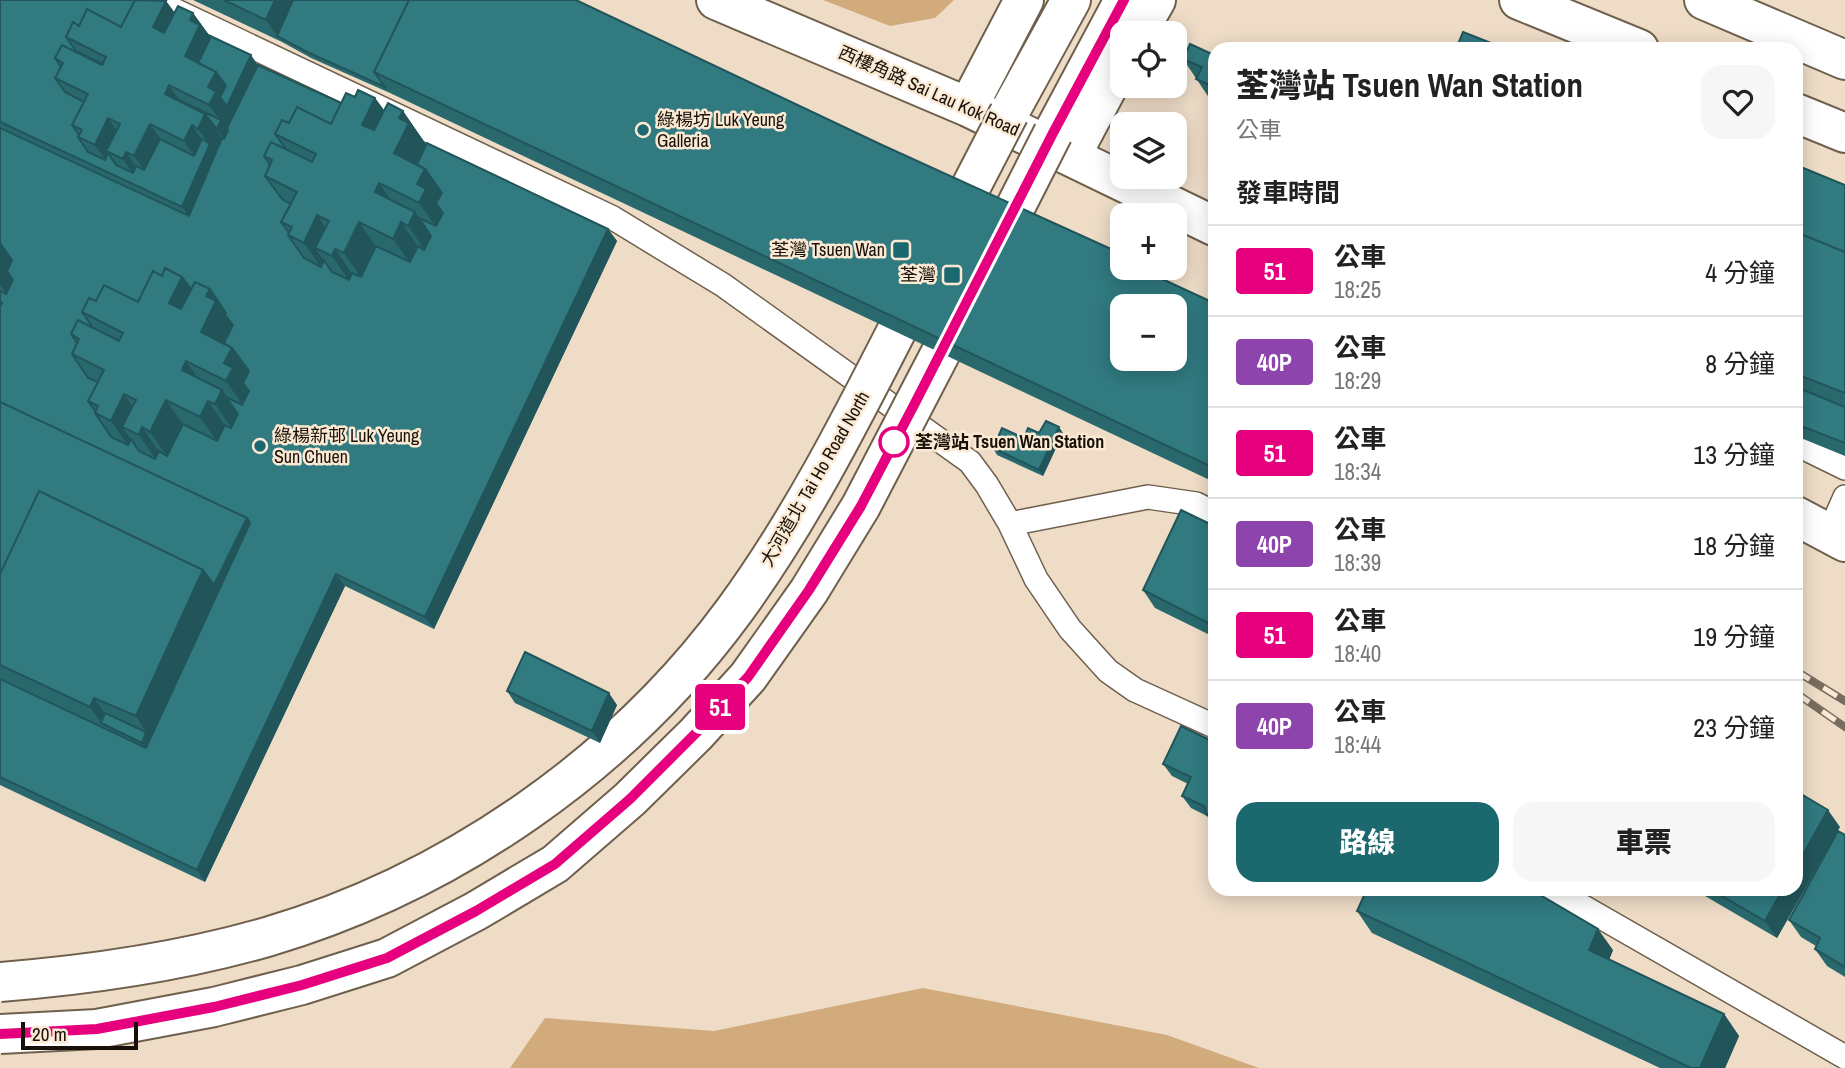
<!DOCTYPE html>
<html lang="zh-TW">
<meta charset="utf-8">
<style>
:root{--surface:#fff;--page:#f6f6f6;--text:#222;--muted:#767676;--line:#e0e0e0;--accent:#1b686e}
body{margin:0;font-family:"Archivo Narrow","Noto Sans TC",sans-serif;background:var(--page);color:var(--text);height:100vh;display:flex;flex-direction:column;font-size:26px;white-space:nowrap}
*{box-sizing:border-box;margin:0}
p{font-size:23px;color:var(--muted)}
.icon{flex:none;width:38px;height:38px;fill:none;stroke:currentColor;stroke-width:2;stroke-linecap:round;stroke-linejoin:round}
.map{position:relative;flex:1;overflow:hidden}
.side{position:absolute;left:1208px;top:42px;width:595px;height:854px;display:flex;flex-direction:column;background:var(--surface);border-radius:21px;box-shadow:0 4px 18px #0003}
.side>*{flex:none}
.badge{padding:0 14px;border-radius:5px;font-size:24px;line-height:46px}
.tools{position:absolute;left:1110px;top:21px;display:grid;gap:14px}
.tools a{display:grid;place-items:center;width:77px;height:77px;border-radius:14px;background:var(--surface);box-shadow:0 4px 18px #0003;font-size:35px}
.scale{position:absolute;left:21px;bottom:18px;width:117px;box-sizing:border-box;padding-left:7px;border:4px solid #171109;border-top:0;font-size:19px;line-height:24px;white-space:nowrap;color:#171109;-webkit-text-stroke:5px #fce9d4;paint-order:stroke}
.map>.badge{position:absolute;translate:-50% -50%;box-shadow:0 0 0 4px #fff}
h2{padding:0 28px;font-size:26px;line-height:63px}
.round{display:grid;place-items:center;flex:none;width:74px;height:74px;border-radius:21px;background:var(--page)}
.head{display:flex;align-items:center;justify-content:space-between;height:119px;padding:0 28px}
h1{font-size:33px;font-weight:800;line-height:52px}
.button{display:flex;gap:14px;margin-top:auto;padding:14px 28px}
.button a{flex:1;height:80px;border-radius:21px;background:var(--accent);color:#fff;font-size:28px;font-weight:800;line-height:80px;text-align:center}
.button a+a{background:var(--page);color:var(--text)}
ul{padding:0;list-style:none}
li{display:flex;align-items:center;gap:21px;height:91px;padding:0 28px;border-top:2px solid var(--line)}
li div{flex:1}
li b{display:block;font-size:26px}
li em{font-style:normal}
li .badge{min-width:77px;font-weight:700;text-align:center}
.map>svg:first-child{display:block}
.green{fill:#d2ab7d}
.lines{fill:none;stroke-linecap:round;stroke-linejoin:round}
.service-casing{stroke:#6f604d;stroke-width:26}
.tertiary-casing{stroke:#6f604d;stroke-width:42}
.secondary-casing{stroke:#6f604d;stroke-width:42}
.primary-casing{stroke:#6f604d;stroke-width:42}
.service{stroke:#fff;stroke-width:23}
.tertiary{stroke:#fff;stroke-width:38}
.secondary{stroke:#fff;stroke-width:38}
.primary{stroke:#fff;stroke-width:38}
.rail-casing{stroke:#776c5e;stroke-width:8}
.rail{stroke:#fce9d4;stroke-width:5;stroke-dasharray:16;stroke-linecap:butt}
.secondary-bridge-casing{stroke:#6f604d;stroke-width:42;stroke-linecap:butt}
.secondary-bridge{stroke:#fff;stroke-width:38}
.wall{fill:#29696e}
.shaded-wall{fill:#22555a}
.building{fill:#307a80;stroke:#22555a;stroke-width:2;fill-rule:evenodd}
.line-casing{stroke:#fff;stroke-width:16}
.line{stroke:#e6007e;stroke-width:10}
.poi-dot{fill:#1b686e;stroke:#fce9d4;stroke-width:2.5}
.stop-dot{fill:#fff;stroke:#e6007e;stroke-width:3.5}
.labels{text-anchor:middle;stroke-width:5;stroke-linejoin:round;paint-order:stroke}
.street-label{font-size:18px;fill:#171109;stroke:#fce9d4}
.poi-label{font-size:18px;fill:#171109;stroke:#fce9d4;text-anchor:start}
.stop-label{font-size:18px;font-weight:bold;fill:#171109;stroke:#fce9d4;text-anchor:start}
</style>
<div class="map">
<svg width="1845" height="1068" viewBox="0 0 1845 1068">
<rect width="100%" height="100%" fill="#eedcc7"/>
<!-- green -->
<path class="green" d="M823,0h131l-19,18 -45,8z
M923,988l244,47 92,33h-749l35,-50 169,13z"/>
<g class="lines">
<defs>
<path id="service" d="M153,0l460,218 110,67 247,177 17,23 23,39 26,55 34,50 38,42 27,19 79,36
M1796,444l49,24
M1010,524l138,-27 48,7 18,9
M1829,533l16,-36
M1552,889l293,168"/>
<path id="tertiary" d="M716,0l252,107 246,119
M1137,33l19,-33
M968,107l56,-107
M1071,156l51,-96
M1796,516l49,26"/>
<path id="secondary" d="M1009,113l62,-113
M1053,133l71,-133"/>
<path id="primary" d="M1519,0l120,49
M1704,0l141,60
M1796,113l49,20"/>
</defs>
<!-- service casing -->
<use href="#service" class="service-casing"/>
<!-- tertiary casing -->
<use href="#tertiary" class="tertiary-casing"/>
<!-- secondary casing -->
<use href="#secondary" class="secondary-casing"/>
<!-- primary casing -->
<use href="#primary" class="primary-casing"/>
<!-- service -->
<use href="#service" class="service"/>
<!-- tertiary -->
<use href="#tertiary" class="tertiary"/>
<!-- secondary -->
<use href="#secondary" class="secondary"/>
<!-- primary -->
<use href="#primary" class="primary"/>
<defs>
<path id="rail" d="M1796,671l49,30
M1796,693l49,34"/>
</defs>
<!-- rail casing -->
<use href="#rail" class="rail-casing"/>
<!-- rail -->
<use href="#rail" class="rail"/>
<defs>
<path id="secondary-bridge" d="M948,231l61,-118
M992,253l61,-120
M0,982c90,-7 180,-20 267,-45 183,-54 354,-172 467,-326 74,-101 129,-215 186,-326
M0,1034l97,-5 117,-22 88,-22 85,-27 89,-47 79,-47 75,-65 66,-65 52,-57 61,-86 52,-85 104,-200"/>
</defs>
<!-- secondary-bridge casing -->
<use href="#secondary-bridge" class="secondary-bridge-casing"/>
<!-- secondary-bridge -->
<use href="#secondary-bridge" class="secondary-bridge"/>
</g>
<!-- wall -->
<path class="wall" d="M0,0l166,1 9,12h18l16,22 49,30 83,38 14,-6 20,1 9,12 19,1 23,34 182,84 9,12 -183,388 -89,-43 -140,296 -205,-97z
M193,0h383l638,303v179l-824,-389 -79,-35 -29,-16z
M1214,55v50l-31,-46z
M1796,165l49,20v271l-49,-20z
M1039,433h24l-20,43 -46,-21 -4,-7z
M1214,526v111l-59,-29 -12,-18z
M507,691l110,14 -17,38 -85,-40z
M1214,742v84l-7,-10 -16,-8 -9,-12 6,-12 -16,-8 -9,-12z
M1840,827l-63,111 -84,-49h103z
M1845,835v142l-18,-11 -12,-17 1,-3 -15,-9 -12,-17z
M1357,911l256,39 -4,10 115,54 15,22 -14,32h-65l-288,-135z"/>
<!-- shaded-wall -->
<path class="shaded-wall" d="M275,0h25l-23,36 -11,-16z
M166,1l19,26 5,-7 3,-7 26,36 32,6 15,22 -23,51 -17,-22 16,21 -10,24 -15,-22 4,-8 -12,-16 -78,-64z
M169,85l22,32 -26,-23z
M375,98l26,36 -2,-16 4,-7 25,36 23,58 -7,33 -25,-35 -72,-55z
M205,114l26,36 -34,79 -15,-22 19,-41 -17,-25 8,-16 16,24 2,-4 -12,-16z
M108,118l18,26 24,-20 25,36 -16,32 -25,-36 -8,-4 25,36 -8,1 -20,-30 -17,-8 17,24 -7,1 -21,-31z
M379,183l25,36 -29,-27z
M415,212l25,36 -7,14 -25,-36z
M317,215l25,36 17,-29 25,36 -15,31 -25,-36 -9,-4 25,36 -3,7 -25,-36 -17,-8 17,24 -3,7 -25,-36z
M401,222l25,36 -8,16 -25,-35z
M608,229l9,12 -183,388 -9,-12z
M0,243l21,29 -6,34 -15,-21z
M182,277l26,35 -54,14z
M210,289l25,36 22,58 -6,34 -25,-36 -29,-48 9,-37z
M186,361l25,36 -29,-27z
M222,390l25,36 -7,14 -25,-36z
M124,394l25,36 17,-30 25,36 -16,32 -25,-36 -8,-5 25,36 -3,8 -25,-36 -17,-8 17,24 -3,6 -25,-36z
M208,401l25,36 -8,16 -25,-36z
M1059,427l4,6 -20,43 -4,-6z
M247,518l12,17 -105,225 -12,-17 4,-11 -10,-16 67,-146z
M336,574l9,12 -140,296 -8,-12z
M609,693l8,12 -17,38 -8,-12z
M94,698l23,33 -16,-8 -11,-16z
M1828,810l12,17 -63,111 -12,-17 18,-32h13v-22z
M1598,929l15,21 -9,22 -15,-22z
M1724,1014l15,22 -14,32h-25z"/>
<!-- building -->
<path class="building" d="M0,0h135l-14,27 -34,-18 -8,17 -6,-4 -7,15 10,14 27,13 -1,1 -40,-20 -7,13 6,9 -6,11 10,14 19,10 -12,23 7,10 -1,2 10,15 17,8 3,-7 8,12 17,8 3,-7 8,4 16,-31 34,17 8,-17 8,5 -28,63 -182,-85z
M135,0l31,1 -13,26 11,6 14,-27 15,7 -3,7 10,5 -15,31 31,16 -8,15 8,5 -7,13 -40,-20 -4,9 40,20 -7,15 -6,-4 -8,16 -34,-17 -16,32 -8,-4 -3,7 -17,-8 14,-27 -12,-6 -13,27 -17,-8 4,-7 -10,-5 16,-31 -33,-16 8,-15 -8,-5 7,-13 40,20 4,-8 -40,-20 7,-15 6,4 8,-17 34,18z
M224,0h51l-9,20z
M293,0h116l-35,72 11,15 -78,-35 -30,-16z
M409,0h167l306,145 240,109v14h30l7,3 3,8 52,24v165l-840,-396zM1122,306h52v53h-52z
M1463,32l43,17h-50z
M206,34l45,21 -24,51 -7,-9 6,-11 -10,-14 -18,-9 12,-24z
M1190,44l24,11v32l-18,-8 6,-12 -19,-8z
M258,65l83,38 -10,21 -34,-17 -8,16 -7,-3 -7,14 11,15 -15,-7 -7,14 6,9 -5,11 17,23 9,5 -10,18 8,11 -1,2 16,23 17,9 3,-7 8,12 17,8 3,-7 9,4 15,-31 34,16 8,-16 6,4 7,-14 -12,-18 17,8 7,-13 -7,-10 6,-10 -17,-24 -8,-5 10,-21 181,86 -183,388 -89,-43 -139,296 -197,-93v-98l146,69 104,-225 -3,-5 -247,-116v-95l2,-4 -2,-2v-10l6,3 7,-14 -6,-9 5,-11 -12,-17v-115l189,88 33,-78 2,1 4,-9 -1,-2zM165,268l17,9 9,12 4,-7 15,7 16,24 -1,2 8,10 -9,18 8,5 17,23 -6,12 6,8 -7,14 -16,-8 12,17 -7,14 -6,-3 -8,16 -34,-17 -16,32 -8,-5 -4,8 -16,-8 -8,-12 -3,6 -17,-8 -16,-24v-2l-7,-10 10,-19 -10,-4 -16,-24 5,-11 -6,-9 7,-14 15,8 -11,-16 7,-14 7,3 8,-16 34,17 15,-31 9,5z
M358,90l17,8 -13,27 12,5 14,-27 15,8 -4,7 10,5 -15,30 31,16 -8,15 9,5 -7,14 -40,-20 -4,9 40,20 -7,14 -7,-4 -8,17 -34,-17 -15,31 -9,-4 -3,7 -17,-8 14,-27 -12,-6 -13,28 -16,-8 4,-8 -11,-5 16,-30 -32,-16 7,-16 -8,-4 7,-14 41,20 4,-8 -41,-20 7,-14 7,3 8,-16 34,17 15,-31 9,4z
M179,100l42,20 -4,9 -12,-15 -26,-13z
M1796,165l49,20v67l-49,-20z
M1796,232l49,20v141l-49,-19z
M165,268l17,9 -13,26 12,6 14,-27 15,7 -4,7 10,5 -15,31 31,16 -8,15 9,5 -7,13 -40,-20 -4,9 40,20 -7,14 -7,-3 -8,16 -34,-17 -16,32 -8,-5 -3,8 -17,-8 14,-27 -12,-6 -13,27 -16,-8 3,-7 -10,-5 16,-31 -32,-16 7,-15 -8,-5 7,-14 41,21 4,-8 -41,-21 7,-14 7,3 8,-16 34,17 15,-31 9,5z
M1796,387l49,20v36l-49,-19z
M0,402l247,116 -33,67 -11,-15 -164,-79 -39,83z
M1046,421l13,6 -20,43 -46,-22 9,-20 22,10 4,-10 11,5z
M39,491l164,79 -67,146 -42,-18 -4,9 -90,-42v-91z
M1181,510l33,16v100l-71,-36z
M525,652l84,41 -17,38 -85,-40z
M105,713l41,19 -4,11 -41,-20z
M1181,726l33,16v70l-7,3 -3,-9 -22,-10 9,-19 -28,-13z
M1796,791l32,19 -32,57z
M1838,831l7,4v132l-30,-18 5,-11 -31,-18z
M1367,889h163l68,40 -9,21 135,64 -24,54h-9l-334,-157z
M1710,889h73l-18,32z"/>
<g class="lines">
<defs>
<path id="line" d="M0,1034l97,-5 117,-22 88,-22 85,-27 89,-47 79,-47 75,-65 66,-66 52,-56 61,-87 52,-84 53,-101 139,-272 71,-133"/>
</defs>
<!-- line casing -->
<use href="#line" class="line-casing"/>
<!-- line -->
<use href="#line" class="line"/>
</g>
<!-- markers -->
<g class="poi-dot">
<circle cx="643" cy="130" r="7"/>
<rect x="892" y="241" width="18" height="18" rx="3.5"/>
<rect x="943" y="266" width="18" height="18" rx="3.5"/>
<circle cx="260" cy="446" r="7"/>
</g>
<circle class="stop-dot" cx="894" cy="442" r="14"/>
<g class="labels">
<!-- street labels -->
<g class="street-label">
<text transform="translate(929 91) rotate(24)" y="6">西樓角路 Sai Lau Kok Road</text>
<text transform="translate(815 479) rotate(-60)" y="6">大河道北 Tai Ho Road North</text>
</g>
<!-- poi labels -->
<g class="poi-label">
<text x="657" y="126">綠楊坊 Luk Yeung<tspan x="657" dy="21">Galleria</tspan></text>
<text x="885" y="256" text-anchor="end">荃灣 Tsuen Wan</text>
<text x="936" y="281" text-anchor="end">荃灣</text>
<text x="274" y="442">綠楊新邨 Luk Yeung<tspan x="274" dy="21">Sun Chuen</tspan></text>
</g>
<!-- stop labels -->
<g class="stop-label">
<text x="915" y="448">荃灣站 Tsuen Wan Station</text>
</g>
</g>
</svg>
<div class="tools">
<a><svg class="icon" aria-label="locate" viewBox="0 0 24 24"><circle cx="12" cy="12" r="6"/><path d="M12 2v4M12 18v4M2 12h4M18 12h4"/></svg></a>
<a><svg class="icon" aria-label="layers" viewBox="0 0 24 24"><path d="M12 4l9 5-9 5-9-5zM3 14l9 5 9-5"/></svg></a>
<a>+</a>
<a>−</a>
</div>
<div class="scale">20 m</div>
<b class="badge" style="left:720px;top:707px;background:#e6007e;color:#fff">51</b>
<section class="side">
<div class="head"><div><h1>荃灣站 Tsuen Wan Station</h1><p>公車</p></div><a class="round"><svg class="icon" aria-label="heart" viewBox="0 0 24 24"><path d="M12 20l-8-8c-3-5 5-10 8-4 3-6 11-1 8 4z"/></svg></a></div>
<h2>發車時間</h2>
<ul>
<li><span class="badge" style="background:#e6007e;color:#fff">51</span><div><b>公車</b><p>18:25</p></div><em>4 分鐘</em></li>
<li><span class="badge" style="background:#8e44ad;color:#fff">40P</span><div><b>公車</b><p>18:29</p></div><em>8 分鐘</em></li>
<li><span class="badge" style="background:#e6007e;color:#fff">51</span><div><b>公車</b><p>18:34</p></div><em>13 分鐘</em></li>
<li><span class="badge" style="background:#8e44ad;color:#fff">40P</span><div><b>公車</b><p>18:39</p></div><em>18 分鐘</em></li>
<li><span class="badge" style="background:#e6007e;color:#fff">51</span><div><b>公車</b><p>18:40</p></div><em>19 分鐘</em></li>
<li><span class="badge" style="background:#8e44ad;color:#fff">40P</span><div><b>公車</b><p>18:44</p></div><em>23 分鐘</em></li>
</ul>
<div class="button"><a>路線</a><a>車票</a></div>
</section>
</div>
